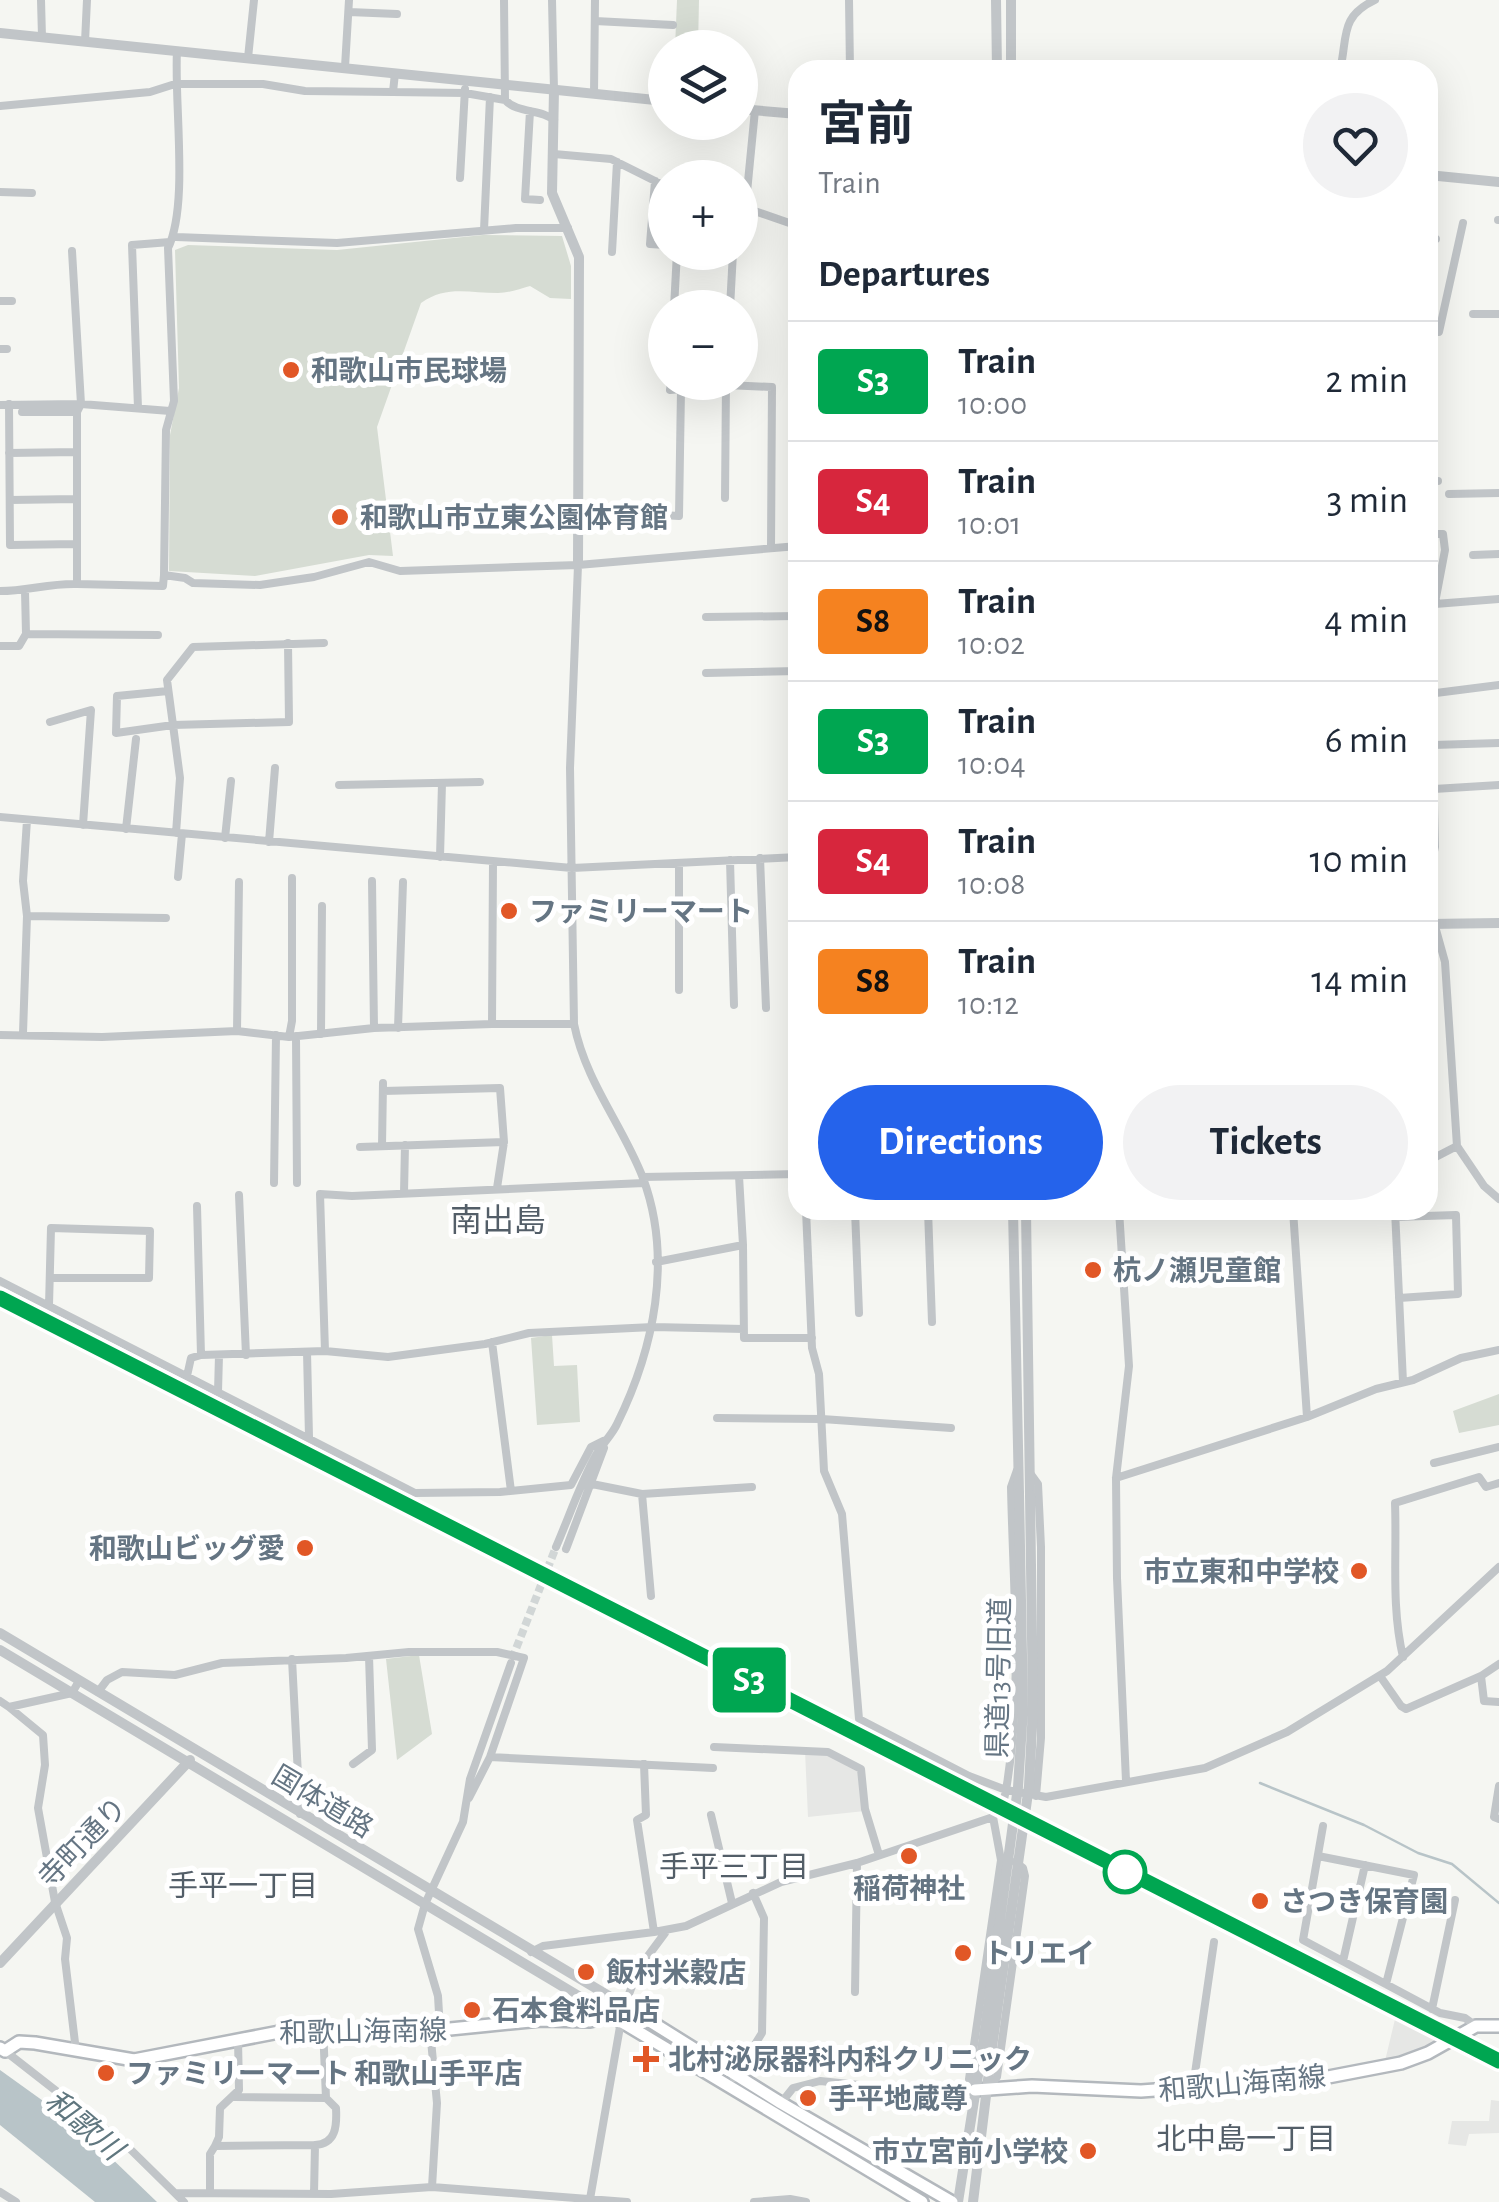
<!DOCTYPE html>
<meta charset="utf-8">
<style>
:root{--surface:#fff;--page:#f2f2f3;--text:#1f2937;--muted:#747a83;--line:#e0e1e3;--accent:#2563eb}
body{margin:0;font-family:"Alegreya Sans","Noto Sans JP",sans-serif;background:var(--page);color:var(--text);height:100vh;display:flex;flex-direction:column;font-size:38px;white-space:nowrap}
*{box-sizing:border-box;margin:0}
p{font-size:32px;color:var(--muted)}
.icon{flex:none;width:55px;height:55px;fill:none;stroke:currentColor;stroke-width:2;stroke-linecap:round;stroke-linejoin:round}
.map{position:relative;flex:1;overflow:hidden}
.details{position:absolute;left:788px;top:60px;width:650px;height:1160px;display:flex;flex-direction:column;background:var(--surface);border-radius:30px;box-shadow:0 10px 40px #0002}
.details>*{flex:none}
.badge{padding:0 20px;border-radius:8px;font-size:35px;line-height:65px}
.buttons{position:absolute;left:648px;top:30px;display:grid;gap:20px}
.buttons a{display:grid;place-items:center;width:110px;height:110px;border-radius:50%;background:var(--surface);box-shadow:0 10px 40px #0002;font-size:50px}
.map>.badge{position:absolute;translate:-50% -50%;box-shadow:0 0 0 5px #fff}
h2{padding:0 30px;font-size:38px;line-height:90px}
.round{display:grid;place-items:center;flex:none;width:105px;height:105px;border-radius:52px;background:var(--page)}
.summary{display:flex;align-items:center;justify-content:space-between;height:170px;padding:0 30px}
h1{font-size:48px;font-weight:700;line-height:75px}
.button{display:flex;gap:20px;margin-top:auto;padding:20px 30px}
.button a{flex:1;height:115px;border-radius:60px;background:var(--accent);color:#fff;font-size:40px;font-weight:700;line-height:115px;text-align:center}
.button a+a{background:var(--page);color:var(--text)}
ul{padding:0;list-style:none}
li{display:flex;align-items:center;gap:30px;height:120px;padding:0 30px;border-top:2px solid var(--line)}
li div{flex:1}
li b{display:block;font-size:38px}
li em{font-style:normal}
li .badge{min-width:110px;font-weight:700;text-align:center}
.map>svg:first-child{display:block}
.built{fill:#e6e7e5}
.green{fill:#d6dcd3}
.water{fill:#b8c4c8}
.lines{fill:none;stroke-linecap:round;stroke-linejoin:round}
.stream{stroke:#b8c4c8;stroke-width:2.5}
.minor-tunnel{stroke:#d1d6d6;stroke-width:8;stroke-dasharray:8 4;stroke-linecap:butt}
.secondary-casing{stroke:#b3b8bd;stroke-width:16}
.minor{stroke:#c1c5c8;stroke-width:8}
.tertiary{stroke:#c1c5c8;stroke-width:10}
.secondary{stroke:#fff;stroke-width:11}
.rail-casing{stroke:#a0a6ac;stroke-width:6}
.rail{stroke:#fff;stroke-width:2.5;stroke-dasharray:8;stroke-linecap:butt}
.tertiary-bridge{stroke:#c1c5c8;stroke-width:10}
.line-casing{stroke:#fff;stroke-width:22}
.line{stroke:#00a651;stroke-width:15}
.poi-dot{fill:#e15726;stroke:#fff;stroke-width:4}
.stop-dot{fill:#fff;stroke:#00a651;stroke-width:5}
.labels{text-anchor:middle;stroke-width:10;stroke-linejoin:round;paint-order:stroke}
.poi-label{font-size:28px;font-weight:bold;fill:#657583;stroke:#fff;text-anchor:start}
.street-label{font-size:28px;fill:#657583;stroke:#fff}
.neighbourhood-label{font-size:30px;fill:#535e68;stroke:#fff}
.water-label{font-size:30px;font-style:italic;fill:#60777f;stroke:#fff}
.quarter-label{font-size:32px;fill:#535e68;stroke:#fff}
</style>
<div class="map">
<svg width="1499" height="2202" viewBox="0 0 1499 2202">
<rect width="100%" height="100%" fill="#f5f6f2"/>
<!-- built -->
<path class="built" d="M805,1751l23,4 31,16 6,40 -57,6z
M1396,2015l45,22 2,3 -28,15 -30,6z
M1491,2100l8,1v32l-30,1 -3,12 -18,-2 4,-23h37z"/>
<!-- green -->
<path class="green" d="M677,0h22l-1,47 -23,1z
M483,235l79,1 9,30v33l-21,-1 -20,-12c-10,3 -22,7 -32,7 -29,0 -52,-8 -77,10l-44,124 16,129 -24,-1 -114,21 -86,-5 1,-136 9,-47 -4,-138 13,-5 149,5z
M552,1335l2,31 23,-1 3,57 -43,3 -6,-87z
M1499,1394v31l-40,8 -6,-22z
M419,1655l13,79 -35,26 -11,-101z"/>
<!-- water -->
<path class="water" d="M0,2070l78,56 79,76h-62l-95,-77z"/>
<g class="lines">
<!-- stream -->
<path class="stream" d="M1260,1783l104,42 54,28 34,11 47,39"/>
<!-- minor-tunnel -->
<path class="minor-tunnel" d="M512,1659l44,-112"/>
<defs>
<path id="secondary" d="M612,2016l310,186
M0,2048l5,3 14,-9 16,1 99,17 166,-32 140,2 101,-10 49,1 22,-5 12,-11 157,98 171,99
M975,2090l57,-4 109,5 182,-13 78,-15 27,-10 48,-27h23"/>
</defs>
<!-- secondary casing -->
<use href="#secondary" class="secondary-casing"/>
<!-- minor -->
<path class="minor" d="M41,0l1,37
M552,0l2,90
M849,0l1,70
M349,12l48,2
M595,21l78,4
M85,42l2,-42
M248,58l6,-58
M345,67l4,-67
M1341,67l22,3
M1215,70l47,-4 18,4
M1340,70c8,-33 -1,-53 35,-70
M395,73l-2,19 72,1 40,7 -1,-100
M594,94l1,-94
M505,100c13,14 34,8 49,20
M0,106l150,-14 25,-8h88l42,7 88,1
M530,111l-5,88 15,1
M554,154l57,5 54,27
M460,178l5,-89
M655,181l-5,63 15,1
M0,192l32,1
M747,192l8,-82
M740,206l58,20
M1498,220h1
M484,230l6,-133
M176,237l161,6 179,-15h52
M1428,239h8
M612,252l5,-90
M0,301h12
M674,308l3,-56
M730,308l3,-56
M1473,314h26
M1428,332h11l24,-109
M0,349h7
M1428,368h5
M671,382l-1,8 56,-5 46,2 -1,161
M9,404l1,141 67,-1
M0,405l81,-1 89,7
M138,408l-6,-163 38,-3
M22,412h55
M9,453l68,-1
M1428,481h10
M1449,494l50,-1
M725,498l1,-116
M10,500l67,-1
M662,515l17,1 2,-127
M1428,534h15l2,16 -15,79 5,218 -2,9 -5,3
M1473,555l26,-1
M164,575l2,-145 8,-29 -6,-153c21,-43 6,-144 9,-197
M77,584l86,2 1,-11 21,3 8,5 67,2 54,-8 55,-15 31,9 178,-6 220,-19
M0,591c27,0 50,-8 77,-7v-172l4,-8 -9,-153
M25,591l1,43 132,1
M1435,604l64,-5
M706,617l92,-1
M0,646h19l7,-12
M706,673l92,-2
M168,691l-51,5 -1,37 57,-8 -6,-45 26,-33 131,-4
M1428,694l71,-9
M50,722l41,-12 -8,115
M1433,745l66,-2
M339,785l141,-3
M1434,789l65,-4
M0,817l572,51 226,-11
M126,829l10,-90
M176,833l4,-55 -7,-53 116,-3 -1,-79
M225,838l6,-57
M269,842l6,-74
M440,857l2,-74
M760,858l6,150
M730,860l4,145
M493,862l-1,162h82
M679,864v126
M178,877l4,-43
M372,881l2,147
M1428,901l17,61 12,184 27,40 15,13
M27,916l139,2
M398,1028l5,-146
M237,1031l2,-149
M23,1033l4,-117 -4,-35 4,-61
M321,1034l1,-128
M0,1035l102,2 135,-6 52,6 85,-9 118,-4
M296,1036l1,147
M289,1037l3,-16v-143
M798,1042l-3,36 3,34
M383,1091l117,-3 4,54 -7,46
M382,1146l1,-63
M360,1147l144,-5
M1428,1161l29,-15
M643,1177l155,-3
M274,1183l2,-148
M404,1193l1,-48
M239,1195l7,160
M806,1210l6,138 7,26 5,97 18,43 17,205 110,57 37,14c17,-100 7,-202 5,-303l6,-17
M855,1210l4,103
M928,1210l4,112
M1119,1210l10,156 -13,112 1,100 9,203
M1293,1210l14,207
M1395,1210l8,172
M1395,1217l61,-2 2,79 -59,4
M743,1245l1,93h68
M656,1262l87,-17 -4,-69
M0,1281l415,212 85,-1 71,-7 20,-38 12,-6
M49,1306l2,-78 99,3 -1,47h-99
M492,1342l19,149
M325,1351l-5,-157 32,2 292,-13
M307,1352l2,85
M201,1355l124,-4 63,6 97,-13 44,-11 124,-6 91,2
M187,1376l4,-18 10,-3 -4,-149
M218,1392l1,-37
M717,1418l105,1 129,9
M1434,1463l65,-16
M1030,1473l8,11 3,63v191l-5,58
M1116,1478l191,-61 69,-28 37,-9 48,-22 38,-8
M592,1484l50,10 9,102
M642,1494l110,-7
M556,1547c13,-30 24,-63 40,-92 6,-11 16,-20 21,-31 37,-75 56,-165 26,-246 -21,-54 -57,-95 -69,-154l-4,-256 8,-203
M566,1549l38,-101
M1403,1657c-12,-51 -6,-102 -8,-154l84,-26 7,10 13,-4
M292,1659l8,155
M1380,1676l21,30 5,3 75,-33 18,-12
M1481,1676l3,25 15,1
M98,1692l9,-12 15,-8 53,3 47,-12 124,-5 63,-6h88l27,6 -34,99
M0,1701l9,6 63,-14 7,-12
M9,1707l34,28 2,30 -7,43 17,94 12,36 -2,21 11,92
M714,1747l114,5 33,17 4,40 14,46
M353,1764l19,-14 -3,-94
M1499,1786l-5,31 5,2
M469,1798l21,-41 223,11
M711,1815l21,88
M1323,1826l-20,114 137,73 25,5 11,8
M1318,1856l96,19 -28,109
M654,1932l32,-6 95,-44 76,-19 136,-46 9,-8 4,-19 40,7 159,-29 82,-36 100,-61 112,-104
M531,1952l12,-6 111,-14 -17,-112 9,-5 -2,-51
M1343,1961l22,-96
M855,1992l2,-129
M624,2007l15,-39 26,-35
M1432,2009l23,-109
M430,2030l7,73 -5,84
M440,2030l-2,-34 -20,-67 7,-25 38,-82 7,-43 41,-116
M5,2051l123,96 56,55
M734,2078l28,-45 2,-115 -11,-25
M1193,2087l21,-145
M988,2088l9,-11 28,-201 -2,-8 -8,-6
M235,2097l91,1 -3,-71
M781,2103l12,-15 27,-7 108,11 47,-2 -6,-11 32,-219 -8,-43
M315,2145c21,-1 22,-19 21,-37l-10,-10
M215,2146l4,-9 1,-29 19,-18 -1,-51
M0,2192l16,10
M175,2193l156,1 101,-7 195,15
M210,2193v-39l5,-8 100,-1 -1,49
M590,2199l31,-178
M754,2202l36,-3 16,3"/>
<!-- tertiary -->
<path class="tertiary" d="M996,0l1,70
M1011,0v70
M0,33l665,68
M554,90l-2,103 27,64 -1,308
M740,109l58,5
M1428,175l71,7
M1428,924l71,-1
M1013,1210l6,283
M1026,1210l4,285
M0,1633l624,372
M0,1650l612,366
M0,1963l190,-203
M958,2202l25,-158
M973,2202l19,-155"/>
<!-- secondary -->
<use href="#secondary" class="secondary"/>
<defs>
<path id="rail" d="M0,1298l1499,763"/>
</defs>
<!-- rail casing -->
<use href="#rail" class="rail-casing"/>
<!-- rail -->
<use href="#rail" class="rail"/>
<!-- tertiary-bridge -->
<path class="tertiary-bridge" d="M983,2044l35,-257 5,-78 -4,-216
M992,2047l37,-261 4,-78 -3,-213"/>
</g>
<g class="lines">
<defs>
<path id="line" d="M0,1298l1499,763"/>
</defs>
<!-- line casing -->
<use href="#line" class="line-casing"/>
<!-- line -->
<use href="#line" class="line"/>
</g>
<!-- markers -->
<g class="poi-dot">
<circle cx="291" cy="370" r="10"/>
<circle cx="340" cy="517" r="10"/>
<circle cx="509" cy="911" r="10"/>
<circle cx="1093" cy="1270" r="10"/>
<circle cx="305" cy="1548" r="10"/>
<circle cx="1359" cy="1571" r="10"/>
<circle cx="909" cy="1856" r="10"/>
<circle cx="1260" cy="1901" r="10"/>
<circle cx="963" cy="1953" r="10"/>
<circle cx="586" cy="1972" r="10"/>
<circle cx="472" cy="2010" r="10"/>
<path d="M641 2044h10v10h10v10h-10v10h-10v-10h-10v-10h10z"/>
<circle cx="106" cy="2073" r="10"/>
<circle cx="808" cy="2098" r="10"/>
<circle cx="1088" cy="2151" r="10"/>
</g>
<circle class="stop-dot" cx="1125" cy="1872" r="20"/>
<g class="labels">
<!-- poi labels -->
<g class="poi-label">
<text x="311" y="380">和歌山市民球場</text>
<text x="360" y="527">和歌山市立東公園体育館</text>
<text x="529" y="921">ファミリーマート</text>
<text x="1113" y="1280">杭ノ瀬児童館</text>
<text x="285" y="1558" text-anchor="end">和歌山ビッグ愛</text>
<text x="1339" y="1581" text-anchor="end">市立東和中学校</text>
<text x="909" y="1898" text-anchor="middle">稲荷神社</text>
<text x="1280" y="1911">さつき保育園</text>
<text x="983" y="1963">トリエイ</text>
<text x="606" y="1982">飯村米穀店</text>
<text x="492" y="2020">石本食料品店</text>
<text x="668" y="2069">北村泌尿器科内科クリニック</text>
<text x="126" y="2083">ファミリーマート 和歌山手平店</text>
<text x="828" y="2108">手平地蔵尊</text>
<text x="1068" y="2161" text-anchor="end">市立宮前小学校</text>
</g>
<!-- street labels -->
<g class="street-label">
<text transform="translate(998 1678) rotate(-89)" y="10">県道13号旧道</text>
<text transform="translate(323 1801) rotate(31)" y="10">国体道路</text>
<text transform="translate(82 1842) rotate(-46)" y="10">寺町通り</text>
<text transform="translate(363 2031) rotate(-1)" y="10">和歌山海南線</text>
<text transform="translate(1242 2083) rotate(-5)" y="10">和歌山海南線</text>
</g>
<!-- neighbourhood labels -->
<g class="neighbourhood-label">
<text x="734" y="1877">手平三丁目</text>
<text x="243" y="1896">手平一丁目</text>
<text x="1246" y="2149">北中島一丁目</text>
</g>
<!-- water labels -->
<g class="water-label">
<text transform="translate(84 2125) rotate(40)" y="10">和歌川</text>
</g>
<!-- quarter labels -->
<g class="quarter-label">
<text x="498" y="1231">南出島</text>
</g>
</g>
</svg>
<div class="buttons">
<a><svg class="icon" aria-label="layers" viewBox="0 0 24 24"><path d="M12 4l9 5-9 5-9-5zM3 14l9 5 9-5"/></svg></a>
<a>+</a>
<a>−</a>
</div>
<b class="badge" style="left:749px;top:1680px;background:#00a651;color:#fff">S3</b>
<section class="details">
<div class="summary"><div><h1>宮前</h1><p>Train</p></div><a class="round"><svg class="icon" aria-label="heart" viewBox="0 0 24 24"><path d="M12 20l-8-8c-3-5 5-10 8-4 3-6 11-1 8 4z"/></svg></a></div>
<h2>Departures</h2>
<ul>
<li><span class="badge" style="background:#00a651;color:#fff">S3</span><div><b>Train</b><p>10:00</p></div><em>2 min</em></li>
<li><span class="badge" style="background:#d7263d;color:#fff">S4</span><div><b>Train</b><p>10:01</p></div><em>3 min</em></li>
<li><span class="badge" style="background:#f58220;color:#111">S8</span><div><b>Train</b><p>10:02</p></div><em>4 min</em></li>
<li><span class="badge" style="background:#00a651;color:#fff">S3</span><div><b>Train</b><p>10:04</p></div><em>6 min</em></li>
<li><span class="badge" style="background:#d7263d;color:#fff">S4</span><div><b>Train</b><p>10:08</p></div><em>10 min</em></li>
<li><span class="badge" style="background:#f58220;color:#111">S8</span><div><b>Train</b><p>10:12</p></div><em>14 min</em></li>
</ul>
<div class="button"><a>Directions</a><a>Tickets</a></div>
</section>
</div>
